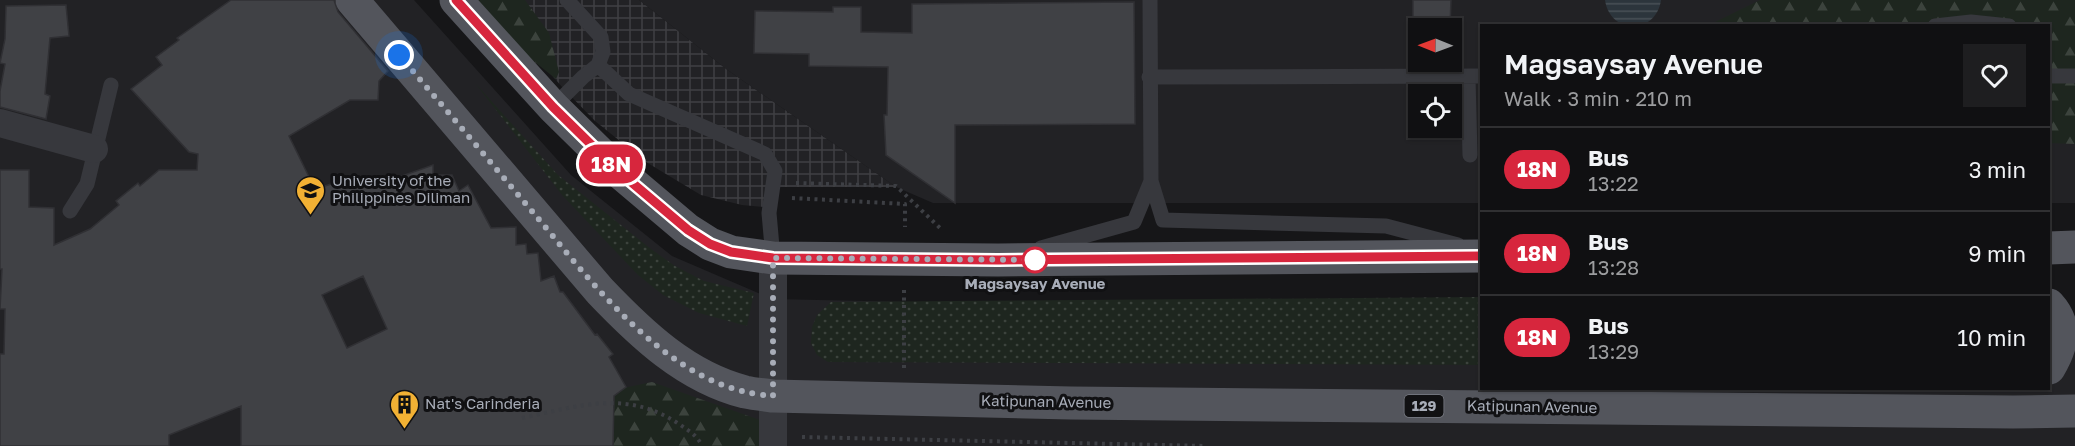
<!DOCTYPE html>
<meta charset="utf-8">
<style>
:root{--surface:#101012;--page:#1e1e20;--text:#f1f3f6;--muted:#9c9d9f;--line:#303032}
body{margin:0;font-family:"Golos Text",sans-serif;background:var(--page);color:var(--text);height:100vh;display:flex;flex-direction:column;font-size:22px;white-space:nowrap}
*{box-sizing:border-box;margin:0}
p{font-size:20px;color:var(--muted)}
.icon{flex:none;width:33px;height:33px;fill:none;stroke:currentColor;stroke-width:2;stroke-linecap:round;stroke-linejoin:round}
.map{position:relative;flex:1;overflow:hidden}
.sheet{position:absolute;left:1480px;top:24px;width:570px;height:366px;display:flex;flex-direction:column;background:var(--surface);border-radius:0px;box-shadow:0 2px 4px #0004,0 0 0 2px var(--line)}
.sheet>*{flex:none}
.badge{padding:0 12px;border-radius:20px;font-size:21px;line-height:39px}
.needle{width:39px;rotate:271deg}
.fabs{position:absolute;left:1408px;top:18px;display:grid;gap:12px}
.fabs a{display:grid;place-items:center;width:54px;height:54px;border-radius:0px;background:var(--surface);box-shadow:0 2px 4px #0004,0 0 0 2px var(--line);font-size:30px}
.you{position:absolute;width:30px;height:30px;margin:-15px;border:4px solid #fff;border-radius:50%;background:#1a73e8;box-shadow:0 0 0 9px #1a73e833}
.map>.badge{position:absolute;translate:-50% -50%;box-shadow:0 0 0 3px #fff}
.round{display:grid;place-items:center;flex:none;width:63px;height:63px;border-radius:0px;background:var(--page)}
.summary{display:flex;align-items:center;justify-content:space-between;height:102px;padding:0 24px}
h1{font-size:28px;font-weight:600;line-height:45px}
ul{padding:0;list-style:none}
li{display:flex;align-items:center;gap:18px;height:84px;padding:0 24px;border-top:2px solid var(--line)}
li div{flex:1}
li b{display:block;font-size:22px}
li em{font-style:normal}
li .badge{min-width:66px;font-weight:700;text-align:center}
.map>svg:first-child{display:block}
.built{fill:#222225;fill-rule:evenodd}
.industrial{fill:url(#industrial-grid)}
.grass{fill:url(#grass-dots)}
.forest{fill:url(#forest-firs)}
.water{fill:url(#water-rules)}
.building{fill:#404145;stroke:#303034;stroke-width:1.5;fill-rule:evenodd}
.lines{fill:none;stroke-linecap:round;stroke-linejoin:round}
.path{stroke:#3d3f44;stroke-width:4;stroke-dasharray:3 4.5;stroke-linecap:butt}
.service{stroke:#37383d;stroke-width:15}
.minor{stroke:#37383d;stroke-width:28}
.primary{stroke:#53555c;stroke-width:33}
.line-casing{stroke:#fff;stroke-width:14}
.line{stroke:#d7263d;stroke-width:9}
.walk{stroke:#a8adb8;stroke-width:6;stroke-dasharray:0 10.8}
.stop-dot{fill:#fff;stroke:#d7263d;stroke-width:3}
.labels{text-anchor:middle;stroke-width:6;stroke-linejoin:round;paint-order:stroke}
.shield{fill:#111113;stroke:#7b7e86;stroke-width:1.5}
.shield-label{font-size:14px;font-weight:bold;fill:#a8adb8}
.poi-label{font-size:15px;fill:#a8adb8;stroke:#111113;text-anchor:start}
.stop-label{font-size:15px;font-weight:bold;fill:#a8adb8;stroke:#111113}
.street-label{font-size:15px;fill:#a8adb8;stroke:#111113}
</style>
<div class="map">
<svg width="2075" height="446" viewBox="0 0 2075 446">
<defs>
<pattern id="industrial-grid" width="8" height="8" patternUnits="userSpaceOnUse" patternTransform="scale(1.5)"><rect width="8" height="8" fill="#222225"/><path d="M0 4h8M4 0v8" fill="none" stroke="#3f3f43"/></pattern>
<pattern id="grass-dots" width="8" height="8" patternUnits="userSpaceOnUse" patternTransform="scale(1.5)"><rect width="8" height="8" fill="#1e261f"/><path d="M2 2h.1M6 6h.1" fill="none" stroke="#3c433d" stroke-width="1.8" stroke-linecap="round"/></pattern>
<pattern id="forest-firs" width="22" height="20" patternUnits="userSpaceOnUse" patternTransform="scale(1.5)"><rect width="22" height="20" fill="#1e261f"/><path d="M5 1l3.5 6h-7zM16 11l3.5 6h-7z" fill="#3c433d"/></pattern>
<pattern id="water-rules" width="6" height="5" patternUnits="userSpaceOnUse" patternTransform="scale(1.5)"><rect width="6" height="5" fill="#2c353c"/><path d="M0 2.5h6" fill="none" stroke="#485056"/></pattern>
</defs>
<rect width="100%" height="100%" fill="#161618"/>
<!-- built -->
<path class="built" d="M0,0h414l157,175 101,81 100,43 710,15v74h567v-61h26v119h-2075z
M639,0h1436v203h-26v-177h-567v177h-549l-37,-16 -170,-118zM1419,28h33v34h-33zM1419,94h33v34h-33z"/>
<!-- industrial -->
<path class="industrial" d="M486,0h153l87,69 170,118h-122v21l-32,-3 -41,-10 -55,-33 -51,-41 -32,-33z"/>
<!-- grass -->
<path class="grass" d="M475,83l83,92 93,74 24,17 29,15 50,12 -7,33 -48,-13 -36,-18 -25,-20 -76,-80z
M1482,297v68l-654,-3 -11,-7 -6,-12 1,-16 5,-12 14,-13z"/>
<!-- forest -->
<path class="forest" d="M471,0h54l24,33 10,39 -3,7 -55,-44z
M1760,0h315v144l-26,-1v-117h-342z
M652,382l108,38 -1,26h-207l28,-49z"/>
<!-- water -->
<path class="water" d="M1605,0h56c-5,35 -51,35 -56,0z"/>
<!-- building -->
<path class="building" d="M231,0h103l4,12 50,59 -9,10 -1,19h-28l-61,36 25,51 4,-2 1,3 27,-9 2,6 17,-5 3,8 65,-23v10h19l7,16 9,-6 23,43 25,-1v18l10,-1 1,10 11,-1 3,28 13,-5 6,16h3l32,43 2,-1 16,20 -4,3 17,30 -12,9 -1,50h-372v-40l-72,29v11h-169v-92h4l1,-45h-5l2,-40h-2v-99h29v37l25,1v37l36,-16 29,-24 -3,-4 22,-18 2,3 19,-16h38l1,-16 -9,-2 -58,-63 31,-24 -6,-8 23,-17 -2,-2zM363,276l24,53 -40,19 -25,-53z
M1413,0h38l-1,27h-37z
M1134,2l1,122 -180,1v78l-69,-48 -2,-40h3l1,-48 -79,-1v-12l-55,-1 1,-42 78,1v-5h28v25l51,1v-29z
M66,5l3,31 -19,2 -5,56 5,2 -4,23 -46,-12v-16l5,-27 -5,-1 5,-24 1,-33z"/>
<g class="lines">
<!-- path -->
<path class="path" d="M796,183l100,3 44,42
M792,198l113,6v23
M904,368v-79
M522,418c57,-12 104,-29 157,6 10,7 18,11 23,22
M802,437l404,9"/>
<!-- service -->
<path class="service" d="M1150,0l1,181 12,39 223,6 72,19
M1935,26l36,-4 38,4
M598,65l31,29 136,60 10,17 -6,42 4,45
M2049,76h26
M1149,77l333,-1
M1468,77l2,78
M553,107l30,-30 15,-12 5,-13 -2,-15 -34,-37
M70,211l17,-27 24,-99
M1041,248l93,-26 17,-41"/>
<!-- minor -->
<path class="minor" d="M0,123l94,26
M773,446v-188"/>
<!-- primary -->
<path class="primary" d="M352,0l248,291c41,43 86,86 145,101 9,2 19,3 28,4l298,7 942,9 62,-1
M456,0l97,107 64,63 71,60 22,14 21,8 42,6 225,2 484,-4
M2049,248l26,-1
M2049,305c19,21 13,41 0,63"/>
</g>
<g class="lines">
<defs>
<path id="line" d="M456,0l97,107 64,63 71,60 22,14 21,8 42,6 225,2 484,-4"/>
</defs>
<!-- line casing -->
<use href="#line" class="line-casing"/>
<!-- line -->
<use href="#line" class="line"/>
<!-- walk -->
<path class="walk" d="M399,55c44,51 88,103 132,155 56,66 126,162 215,182 8,2 18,3 27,4v-138l271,2h-9"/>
</g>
<!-- icons -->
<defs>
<symbol id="university-pin" viewBox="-11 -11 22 30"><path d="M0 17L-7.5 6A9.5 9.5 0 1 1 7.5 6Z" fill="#f2b134" stroke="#111113"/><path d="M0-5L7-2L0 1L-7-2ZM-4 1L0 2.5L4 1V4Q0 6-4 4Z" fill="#111"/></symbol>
<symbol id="building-pin" viewBox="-11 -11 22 30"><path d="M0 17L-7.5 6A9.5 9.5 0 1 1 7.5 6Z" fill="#f2b134" stroke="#111113"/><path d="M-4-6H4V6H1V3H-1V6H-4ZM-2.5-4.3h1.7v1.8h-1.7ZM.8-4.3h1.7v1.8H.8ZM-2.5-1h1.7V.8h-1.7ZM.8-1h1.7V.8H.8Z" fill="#111"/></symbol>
</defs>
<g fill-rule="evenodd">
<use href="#university-pin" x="294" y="174" width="33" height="45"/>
<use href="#building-pin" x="388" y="388" width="33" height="45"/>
</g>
<!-- markers -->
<circle class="stop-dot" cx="1035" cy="260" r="12"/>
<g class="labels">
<!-- shield labels -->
<rect class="shield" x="1404.5" y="395" width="39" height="22" rx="4.5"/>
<g class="shield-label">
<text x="1424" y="411">129</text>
</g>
<!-- poi labels -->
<g class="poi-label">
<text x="332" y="186">University of the<tspan x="332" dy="17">Philippines Diliman</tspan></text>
<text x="425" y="409">Nat's Carinderia</text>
</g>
<!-- stop labels -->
<g class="stop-label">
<text x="1035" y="289">Magsaysay Avenue</text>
</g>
<!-- street labels -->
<g class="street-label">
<text transform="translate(1046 402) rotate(1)" y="5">Katipunan Avenue</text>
<text transform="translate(1532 407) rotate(1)" y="5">Katipunan Avenue</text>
</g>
</g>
</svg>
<div class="fabs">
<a><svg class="needle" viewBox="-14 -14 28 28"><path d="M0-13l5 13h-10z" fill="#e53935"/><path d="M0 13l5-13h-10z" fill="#9c9d9f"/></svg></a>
<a><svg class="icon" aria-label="locate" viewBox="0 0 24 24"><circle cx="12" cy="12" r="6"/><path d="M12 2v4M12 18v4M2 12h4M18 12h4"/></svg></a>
</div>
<div class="you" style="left:399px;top:55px"></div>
<b class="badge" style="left:611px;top:164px;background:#d7263d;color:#fff">18N</b>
<section class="sheet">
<div class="summary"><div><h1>Magsaysay Avenue</h1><p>Walk · 3 min · 210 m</p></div><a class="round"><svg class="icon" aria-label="heart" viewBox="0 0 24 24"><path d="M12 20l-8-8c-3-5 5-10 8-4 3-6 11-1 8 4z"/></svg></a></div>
<ul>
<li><span class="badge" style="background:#d7263d;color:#fff">18N</span><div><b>Bus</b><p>13:22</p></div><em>3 min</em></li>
<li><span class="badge" style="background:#d7263d;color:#fff">18N</span><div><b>Bus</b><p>13:28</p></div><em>9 min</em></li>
<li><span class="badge" style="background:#d7263d;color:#fff">18N</span><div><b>Bus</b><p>13:29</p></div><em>10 min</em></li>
</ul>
</section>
</div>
